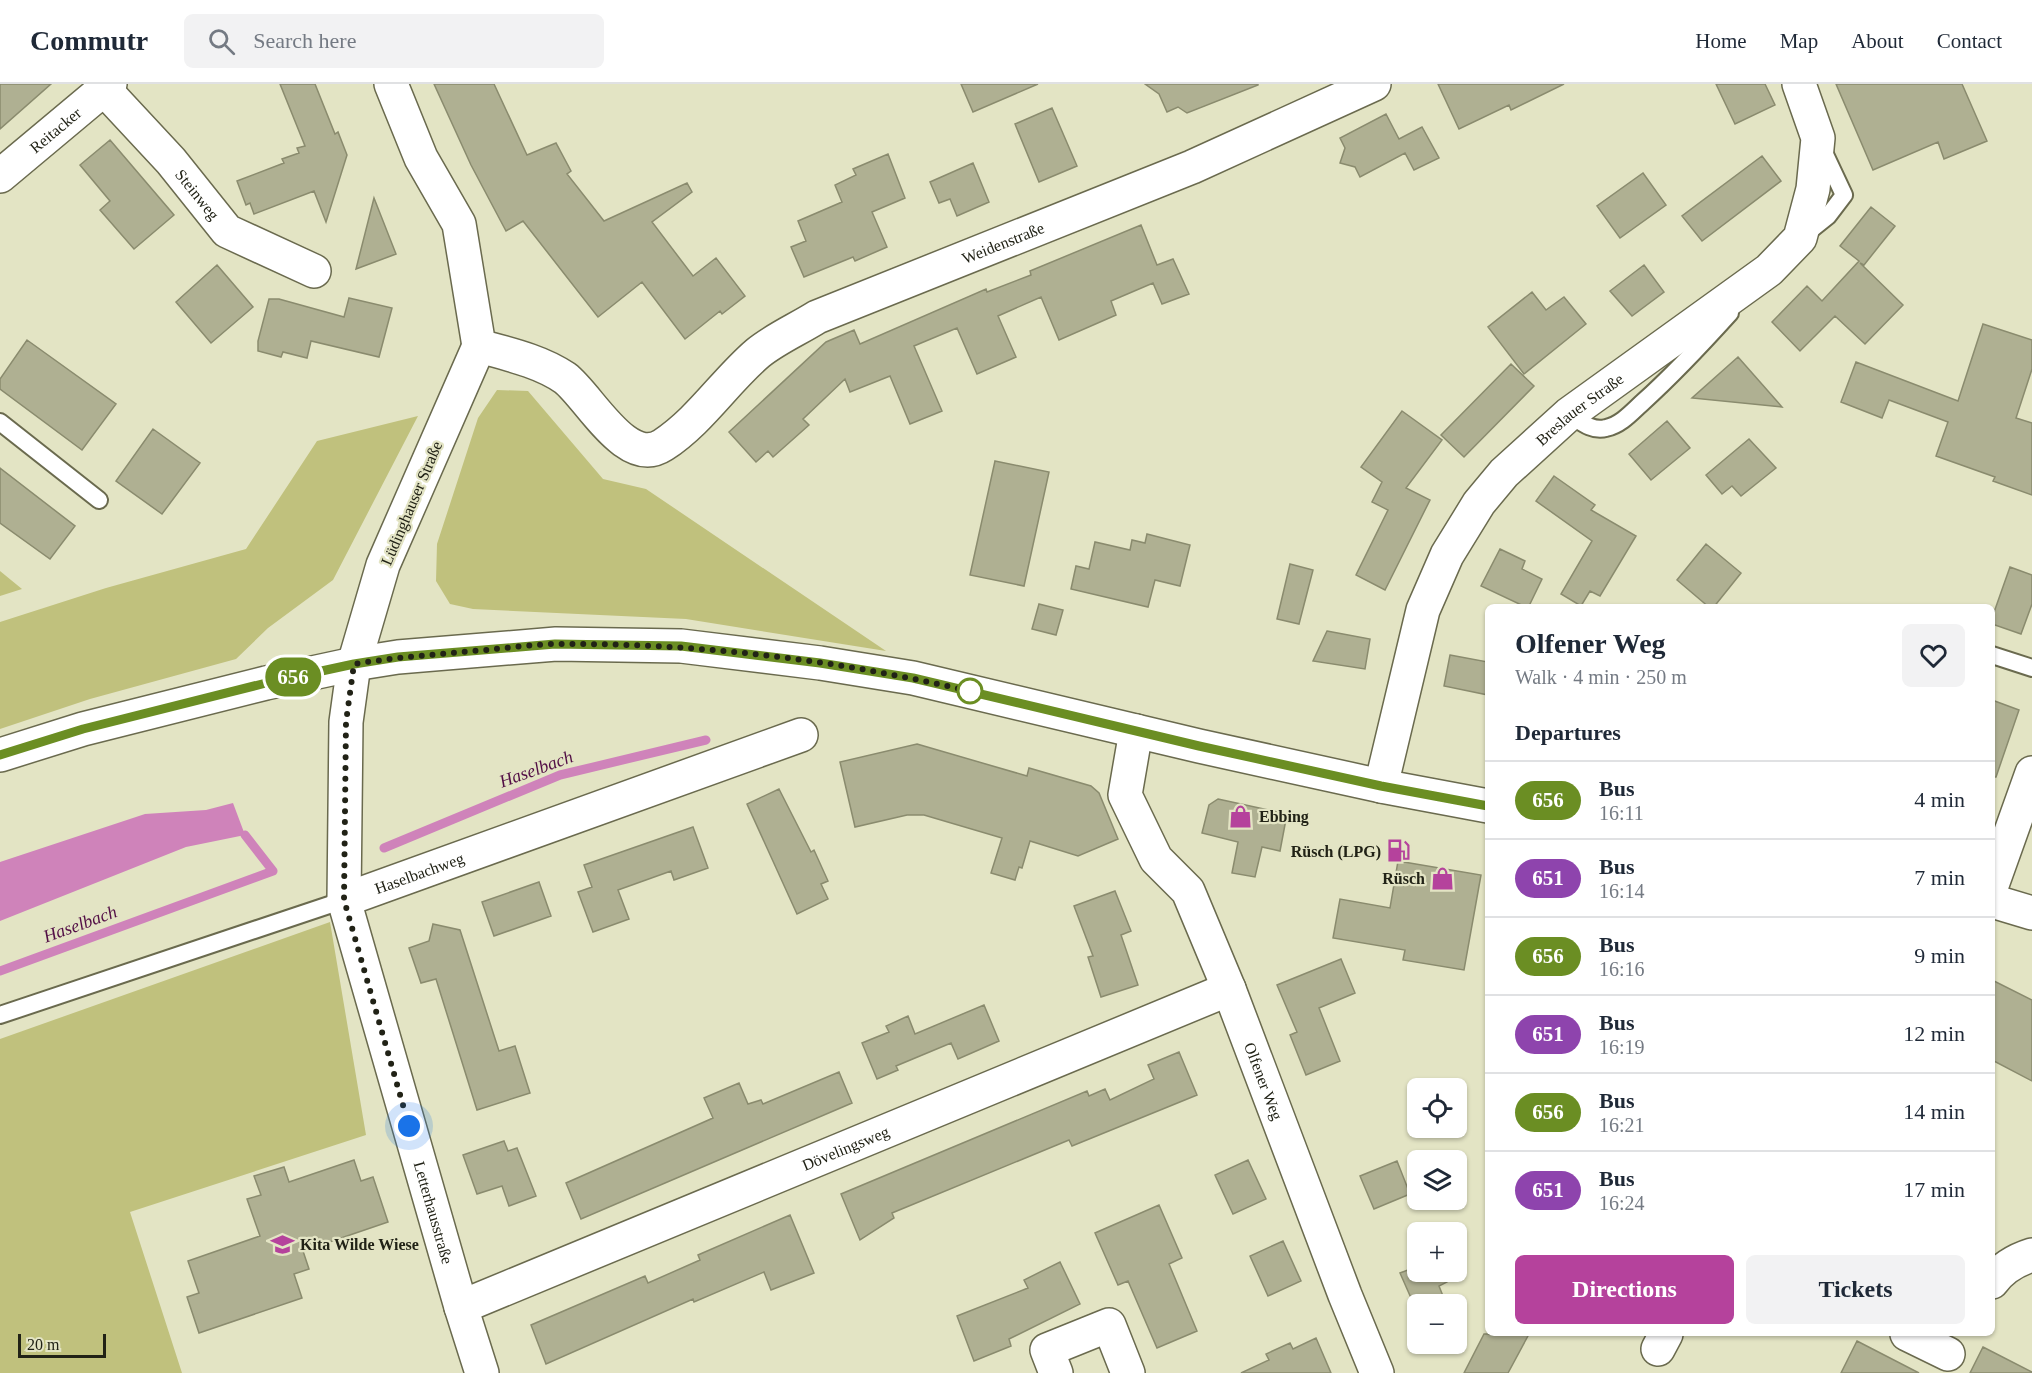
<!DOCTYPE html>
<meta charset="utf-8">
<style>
:root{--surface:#fff;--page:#f2f2f3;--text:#1f2937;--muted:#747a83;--line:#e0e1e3;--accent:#b5429c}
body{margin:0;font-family:Georgia,serif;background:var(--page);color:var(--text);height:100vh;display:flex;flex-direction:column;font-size:22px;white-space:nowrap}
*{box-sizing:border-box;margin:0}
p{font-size:20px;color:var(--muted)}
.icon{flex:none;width:33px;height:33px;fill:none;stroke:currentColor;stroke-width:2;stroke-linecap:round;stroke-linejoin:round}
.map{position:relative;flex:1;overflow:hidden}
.details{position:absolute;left:1485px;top:520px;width:510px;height:732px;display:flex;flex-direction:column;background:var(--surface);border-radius:9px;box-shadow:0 2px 4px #0004}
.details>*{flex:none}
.badge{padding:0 12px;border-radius:20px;font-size:21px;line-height:39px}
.controls{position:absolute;left:1407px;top:994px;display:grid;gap:12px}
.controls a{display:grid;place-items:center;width:60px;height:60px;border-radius:9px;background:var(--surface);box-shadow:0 2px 4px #0004;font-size:30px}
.scale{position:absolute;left:18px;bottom:15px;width:88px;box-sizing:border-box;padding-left:6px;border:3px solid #212216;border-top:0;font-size:16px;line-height:21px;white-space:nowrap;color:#212216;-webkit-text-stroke:4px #e3e4c4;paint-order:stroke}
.you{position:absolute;width:30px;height:30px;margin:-15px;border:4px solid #fff;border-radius:50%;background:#1a73e8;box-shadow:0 0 0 9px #1a73e833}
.map>.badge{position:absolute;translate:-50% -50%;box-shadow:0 0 0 3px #fff}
h2{padding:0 30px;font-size:22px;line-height:54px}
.round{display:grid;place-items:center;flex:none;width:63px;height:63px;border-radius:9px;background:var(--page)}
.headline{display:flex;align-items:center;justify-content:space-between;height:102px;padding:0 30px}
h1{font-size:28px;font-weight:600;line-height:45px}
.cta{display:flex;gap:12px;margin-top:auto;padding:12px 30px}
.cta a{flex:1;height:69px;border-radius:9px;background:var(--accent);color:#fff;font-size:24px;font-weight:600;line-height:69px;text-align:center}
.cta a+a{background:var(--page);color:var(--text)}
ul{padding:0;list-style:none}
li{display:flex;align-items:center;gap:18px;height:78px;padding:0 30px;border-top:2px solid var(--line)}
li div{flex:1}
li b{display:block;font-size:22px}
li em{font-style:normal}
li .badge{min-width:66px;font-weight:700;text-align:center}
header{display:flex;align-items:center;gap:36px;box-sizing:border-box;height:84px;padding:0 30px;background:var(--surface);border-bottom:2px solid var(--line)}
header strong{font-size:28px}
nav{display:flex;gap:33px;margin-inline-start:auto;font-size:21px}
.search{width:420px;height:54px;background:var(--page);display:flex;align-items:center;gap:15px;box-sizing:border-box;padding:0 21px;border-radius:9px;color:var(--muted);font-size:22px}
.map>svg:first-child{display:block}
.green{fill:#c0c17d}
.water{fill:#cf83ba}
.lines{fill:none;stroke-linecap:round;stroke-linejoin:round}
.stream{stroke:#cf83ba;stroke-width:9}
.building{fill:#afb092;stroke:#8a8b6e;stroke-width:1.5}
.service-casing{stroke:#6a6a4e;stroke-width:20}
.minor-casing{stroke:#6a6a4e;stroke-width:36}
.tertiary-casing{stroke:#6a6a4e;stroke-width:36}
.service{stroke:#fff;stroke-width:16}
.minor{stroke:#fff;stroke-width:33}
.tertiary{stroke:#fff;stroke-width:33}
.line-casing{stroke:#fff;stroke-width:14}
.line{stroke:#6b8e23;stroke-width:9}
.walk{stroke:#212216;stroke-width:6;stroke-dasharray:0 10.8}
.stop-dot{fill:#fff;stroke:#6b8e23;stroke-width:3}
.labels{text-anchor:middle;stroke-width:4.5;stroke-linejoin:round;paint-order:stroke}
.street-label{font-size:16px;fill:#212216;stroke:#e3e4c4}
.poi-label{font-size:16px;font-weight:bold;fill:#212216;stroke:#e3e4c4;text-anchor:start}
.water-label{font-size:18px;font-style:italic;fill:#520e45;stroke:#e3e4c4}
</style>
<header>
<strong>Commutr</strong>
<div class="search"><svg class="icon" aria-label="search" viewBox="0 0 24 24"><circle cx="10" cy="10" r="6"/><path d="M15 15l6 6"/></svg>Search here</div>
<nav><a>Home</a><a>Map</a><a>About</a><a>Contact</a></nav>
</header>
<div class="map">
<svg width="2032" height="1289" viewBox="0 0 2032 1289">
<rect width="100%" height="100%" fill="#e3e4c4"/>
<!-- green -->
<path class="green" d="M497,306l31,1 75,88 43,10 240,162 -200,-32 -213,-10 -23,-5 -14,-23 1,-37 41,-126z
M418,332l-85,164 -65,48 -32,31 -146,40 -90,30v-107l106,-34 140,-39 71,-108z
M0,487l22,18 -22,7z
M330,838l36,213 -236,77 52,161h-182v-334z"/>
<!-- water -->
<path class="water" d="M233,719l12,32 -59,12 -186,74v-59l145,-48 61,-4z"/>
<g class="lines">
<!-- stream -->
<path class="stream" d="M384,764l176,-73 146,-35
M0,887l273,-100 -28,-36"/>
</g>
<!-- building -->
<path class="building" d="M0,0h51l-51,45z
M280,0h35l20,50 3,-2 9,23 -21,67 -12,-31 -60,23 -4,-11 -4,2 -9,-24 47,-18 -2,-4 17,-6 -2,-5 8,-2z
M434,0h60l33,71 29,-12 15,28 -4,3 37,47 83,-38 5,9 -40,30 41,54 23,-18 29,38 -23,18 -2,-3 -35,28 -43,-57 -44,35 -75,-96 -17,10 -35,-66z
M961,0h77l-65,28z
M1145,0h113v1l-71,28 -9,-6 -11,5 -8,-18z
M1438,0h126l-53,26 -2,-5 -50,24z
M1716,0h49l10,21 -40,19z
M1836,0h126l25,57 -43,18 -6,-17 -65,28z
M1052,24l25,58 -38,16 -24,-58z
M1386,30l13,25 23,-12 17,31 -25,12 -9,-17 -45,24 -5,-10 -15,-4 5,-15 -5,-10z
M110,56l64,75 -40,34 -34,-39 10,-9 -30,-36z
M888,70l17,44 -33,14 15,35 -32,14 -2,-4 -49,20 -13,-30 15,-6 -8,-20 44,-19 -7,-17 21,-10 -3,-6z
M1762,72l19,25 -79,60 -20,-25z
M973,79l16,39 -32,14 -7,-17 -11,4 -9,-21z
M1643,89l23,32 -46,33 -23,-32z
M374,114l22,56 -40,15z
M1871,123l24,19 -31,39 -4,-2 43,42 -38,39 -30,-28 -35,35 -28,-29 35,-36 15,15 37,-40 -19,-15z
M1141,141l16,40 16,-6 16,35 -27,10 -9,-21 -42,18 5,14 -57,25 -18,-43 -43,19 18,41 -39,17 -20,-46 -43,18 28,65 -32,13 -20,-48 -40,16 -5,-13 -42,40 6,6 -36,32 -5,-6 -12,11 -27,-30 97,-90 28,-12 6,14 126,-55 1,3 44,-17 -1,-4z
M217,181l36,42 -42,36 -35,-41z
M1644,181l20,27 -32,24 -22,-25z
M1532,208l14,18 18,-13 22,27 -62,50 -36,-47z
M349,214l43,10 -13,49 -68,-16 -4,17 -24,-6 -2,5 -23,-6v-10l11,-42h10l65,18z
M1983,240l49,16v29l-16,49 16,5v72l-39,-14 2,-4 -59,-21 12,-34 -59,-22 -7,18 -41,-16 15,-40 102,39z
M27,256l89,64 -34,46 -82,-61v-10z
M1738,273l44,50 -90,-9z
M1511,280l23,22 -70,71 -23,-22z
M1402,327l40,29 -36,48 24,12 -45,90 -29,-15 32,-65 -16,-8 10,-20 -21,-15z
M1667,337l23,27 -39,32 -22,-26z
M153,345l47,34 -38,51 -46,-33z
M1749,355l27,29 -35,28 -9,-10 -10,8 -16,-19z
M995,377l54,11 -25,114 -54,-11z
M0,384l75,58 -25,33 -50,-36z
M1554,392l41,29 -4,5 45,26 -36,60 -10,-5 -9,15 -20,-12 31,-53 -56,-40z
M1147,450l43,11 -10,41 -25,-6 -7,27 -77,-18 5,-23 13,3 6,-27 35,8 2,-10 13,3z
M1706,460l35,29 -28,35h-3l-33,-28z
M1500,465l25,12 -3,8 20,10 -14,29 -47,-22z
M1290,480l23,6 -14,54 -22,-5z
M2010,483l22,8v29l-11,30 -29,-10v-6z
M1039,520l24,6 -7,25 -24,-6z
M1327,547l43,8 -5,30 -52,-8z
M1450,571l38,7v33l-44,-9z
M1992,616l27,10 -23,67h-4z
M917,660l110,32 2,-8 62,18 8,7 19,46 -40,17 -48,-15 -8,27 -3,-1 -4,13 -24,-7 11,-35 -78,-23h-17l-52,12 -15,-65z
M779,705l32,63 3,-2 14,31 -7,3 7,15 -31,15 -50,-110z
M1218,715l69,15 -7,37 -18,-4 -7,30 -23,-4 6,-31 -36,-9 7,-28z
M693,743l15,41 -34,12 -3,-9 -53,19 11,29 -36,13 -15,-40 14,-5 -8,-22z
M1398,777l83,14 -17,95 -61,-10 2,-10 -72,-12 7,-39 50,9z
M539,798l12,34 -57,20 -12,-34z
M1115,807l16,40 -10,4 17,50 -37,12 -13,-40 5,-1 -19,-50z
M433,840l27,6 39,121 16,-5 15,47 -53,17 -41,-131 -15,4 -12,-35 20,-7z
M1341,875l14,34 -36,15 21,53 -34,14 -16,-40 7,-3 -20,-47z
M1992,896l40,20v81l-40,-21z
M984,921l15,36 -41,18 -7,-16 -55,23 2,4 -21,9 -15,-36 27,-11 -3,-6 22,-10 7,18z
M1179,968l18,43 -125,51 -3,-6 -177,73 2,5 -34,22 -19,-46 246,-103 2,5 16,-7 5,11 44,-21 -6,-14z
M839,988l13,31 -271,116 -15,-36 147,-65 -9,-20 35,-15 9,21 13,-4 2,4z
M504,1057l4,10 9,-3 19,48 -27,10 -7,-20 -25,8 -14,-39z
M354,1076l7,21 12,-4 15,45 -85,29 6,18 -15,5 8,24 -103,35 -12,-36 12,-4 -11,-32 72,-25 -13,-37 14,-4 -7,-19 30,-9 5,15z
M1248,1076l18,39 -33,15 -18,-39z
M1397,1077l13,33 -36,15 -14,-33z
M1159,1121l23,53 -13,6 28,67 -40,17 -29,-67 -10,4 -23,-52z
M790,1131l24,58 -43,17 -7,-18 -70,30 -1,-3 -147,65 -15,-39 114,-49 3,7 52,-23 -2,-5z
M1283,1157l18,40 -33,15 -18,-40z
M1060,1178l20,42 -71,35 2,7 -37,15 -17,-45 71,-28 -4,-8z
M1418,1182v6h25l4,10 -8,4 4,10 -28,11 -15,-34z
M1484,1250h45l-21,39h-44z
M1316,1254l15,35h-90l28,-13 -3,-6 24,-11 3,6z
M1857,1257l62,32h-78z
M1983,1263l49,25v1h-62z"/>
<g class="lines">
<defs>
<path id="service" d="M1803,152l25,-20 16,-21 -23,-49
M1569,330c11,7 23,18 37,14 15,-3 26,-16 37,-26 31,-28 59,-58 87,-89
M0,338l99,78
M1992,571l40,13
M0,931l344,-115"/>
<g id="minor">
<path id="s1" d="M391,0l30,74 38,66 20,122c29,8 61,15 86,32 24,18 61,91 98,67 37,-24 62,-64 95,-92 17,-14 40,-24 59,-36l375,-150 182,-83"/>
<path id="s2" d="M104,5l67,72 56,70 87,40"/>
<path id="s3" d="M0,92l110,-92"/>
<path id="s4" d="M479,262l-96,219 -29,99 -8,58 -2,178 117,407 21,66"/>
<path id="s5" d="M1136,647l-11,64 31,64 32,32 41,98 116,306 32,78"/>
<path id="s6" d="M1381,702l42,-176 24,-55 32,-52 25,-30 65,-59 200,-144 31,-32 13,-49 5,-51 -19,-54"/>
<path d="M1992,801l40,-112"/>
<path id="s7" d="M344,816l457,-165"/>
<path d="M1992,1198c10,-14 24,-22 40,-27"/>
<path id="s8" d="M461,1223l768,-318"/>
<path d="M1907,1250l41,20"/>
<path d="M1658,1265l8,-15"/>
<path d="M1056,1289l-9,-23 62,-25 19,48"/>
</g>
<path id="tertiary" d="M0,671l83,-26 183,-46 88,-19 44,-7 158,-13 125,2 139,17 93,15 286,68 182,40 107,20
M1992,817l40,12"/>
</defs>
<!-- service casing -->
<use href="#service" class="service-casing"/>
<!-- minor casing -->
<use href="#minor" class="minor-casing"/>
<!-- tertiary casing -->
<use href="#tertiary" class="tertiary-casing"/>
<!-- service -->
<use href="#service" class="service"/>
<!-- minor -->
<use href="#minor" class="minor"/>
<!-- tertiary -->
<use href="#tertiary" class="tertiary"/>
</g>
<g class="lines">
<defs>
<path id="line" d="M0,671l83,-26 183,-46 88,-19 44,-7 157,-13 126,2 139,17 93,15 286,68 182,40 107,20"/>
</defs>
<!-- line casing -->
<use href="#line" class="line-casing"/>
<!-- line -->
<use href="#line" class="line"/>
<!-- walk -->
<path class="walk" d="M409,1042l-65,-226 2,-178 8,-58c44,-7 87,-10 131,-14 24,-2 49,-6 73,-6 141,-1 282,16 419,49l-7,-2"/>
</g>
<!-- icons -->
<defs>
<symbol id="shop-bare" viewBox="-9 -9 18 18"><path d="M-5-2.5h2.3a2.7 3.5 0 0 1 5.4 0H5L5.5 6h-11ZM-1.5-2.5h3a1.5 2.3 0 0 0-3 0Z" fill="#b5429c" stroke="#e3e4c4" stroke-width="2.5" paint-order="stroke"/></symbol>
<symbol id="fuel-bare" viewBox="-9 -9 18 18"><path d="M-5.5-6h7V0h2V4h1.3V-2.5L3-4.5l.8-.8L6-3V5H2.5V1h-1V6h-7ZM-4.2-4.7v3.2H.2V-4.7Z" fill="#b5429c" stroke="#e3e4c4" stroke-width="2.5" paint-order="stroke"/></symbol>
<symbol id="school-bare" viewBox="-9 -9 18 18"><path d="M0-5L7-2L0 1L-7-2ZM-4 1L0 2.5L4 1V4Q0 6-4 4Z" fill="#b5429c" stroke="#e3e4c4" stroke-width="2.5" paint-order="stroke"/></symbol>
</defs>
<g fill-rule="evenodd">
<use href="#shop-bare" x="1224" y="716" width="33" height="33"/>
<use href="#fuel-bare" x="1382" y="750" width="33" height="33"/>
<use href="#shop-bare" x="1426" y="778" width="33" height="33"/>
<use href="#school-bare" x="266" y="1144" width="33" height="33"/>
</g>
<!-- markers -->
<circle class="stop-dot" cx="970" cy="607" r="12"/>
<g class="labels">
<!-- street labels -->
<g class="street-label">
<text dy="6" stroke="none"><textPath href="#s3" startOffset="72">Reitacker</textPath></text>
<text dy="6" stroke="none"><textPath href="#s2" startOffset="141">Steinweg</textPath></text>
<text dy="6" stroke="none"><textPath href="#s1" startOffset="902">Weidenstraße</textPath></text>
<text dy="6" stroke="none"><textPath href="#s6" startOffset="440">Breslauer Straße</textPath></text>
<text transform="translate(411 419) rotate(-67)" y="6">Lüdinghauser Straße</text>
<text dy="6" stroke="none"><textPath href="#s7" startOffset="80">Haselbachweg</textPath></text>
<text dy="6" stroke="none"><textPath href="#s5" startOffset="386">Olfener Weg</textPath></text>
<text dy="6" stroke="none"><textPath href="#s8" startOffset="416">Dövelingsweg</textPath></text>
<text dy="6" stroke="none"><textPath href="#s4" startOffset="904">Letterhausstraße</textPath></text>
</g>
<!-- poi labels -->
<g class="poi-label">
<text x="1259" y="738">Ebbing</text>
<text x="1381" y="773" text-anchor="end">Rüsch (LPG)</text>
<text x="1425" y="800" text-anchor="end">Rüsch</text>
<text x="300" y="1166">Kita Wilde Wiese</text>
</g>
<!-- water labels -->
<g class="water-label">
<text transform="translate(536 685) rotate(-20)" y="6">Haselbach</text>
<text transform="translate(80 840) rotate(-20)" y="6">Haselbach</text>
</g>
</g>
</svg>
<div class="controls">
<a><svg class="icon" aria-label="locate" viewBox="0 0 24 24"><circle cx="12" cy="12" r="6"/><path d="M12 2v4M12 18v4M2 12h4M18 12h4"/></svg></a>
<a><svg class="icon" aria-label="layers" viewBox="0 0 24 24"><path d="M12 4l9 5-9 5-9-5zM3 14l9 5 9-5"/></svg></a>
<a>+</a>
<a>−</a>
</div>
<div class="scale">20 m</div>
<div class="you" style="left:409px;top:1042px"></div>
<b class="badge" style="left:293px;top:593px;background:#6b8e23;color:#fff">656</b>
<section class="details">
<div class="headline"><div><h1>Olfener Weg</h1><p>Walk · 4 min · 250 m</p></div><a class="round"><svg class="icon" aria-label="heart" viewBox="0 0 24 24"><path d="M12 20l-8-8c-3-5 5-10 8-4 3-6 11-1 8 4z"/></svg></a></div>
<h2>Departures</h2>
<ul>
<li><span class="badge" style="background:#6b8e23;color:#fff">656</span><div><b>Bus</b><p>16:11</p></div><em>4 min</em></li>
<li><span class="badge" style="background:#8e44ad;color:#fff">651</span><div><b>Bus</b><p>16:14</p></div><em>7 min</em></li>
<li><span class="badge" style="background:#6b8e23;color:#fff">656</span><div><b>Bus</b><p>16:16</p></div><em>9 min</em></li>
<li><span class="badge" style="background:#8e44ad;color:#fff">651</span><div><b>Bus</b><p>16:19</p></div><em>12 min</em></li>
<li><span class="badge" style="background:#6b8e23;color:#fff">656</span><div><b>Bus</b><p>16:21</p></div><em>14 min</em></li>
<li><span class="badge" style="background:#8e44ad;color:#fff">651</span><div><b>Bus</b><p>16:24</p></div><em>17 min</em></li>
</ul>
<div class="cta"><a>Directions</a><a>Tickets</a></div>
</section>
</div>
